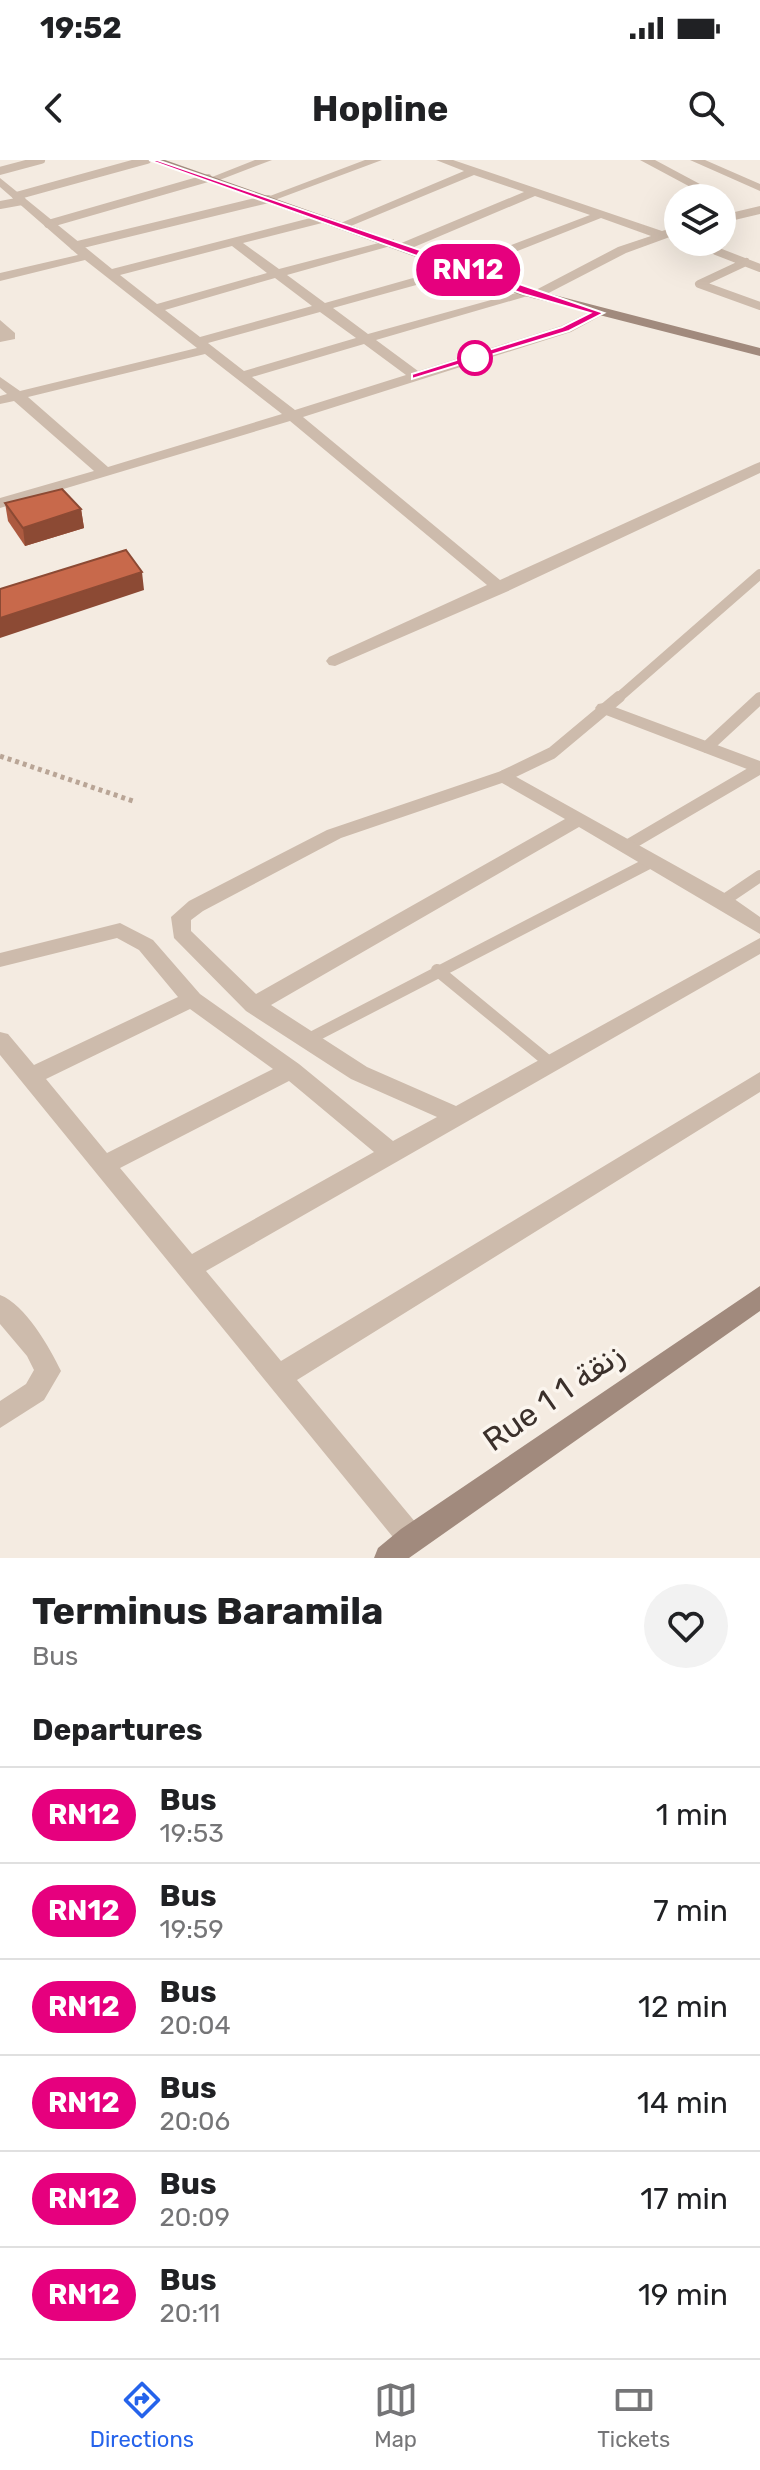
<!DOCTYPE html>
<meta charset="utf-8">
<style>
:root{--surface:#fff;--page:#f2f2f2;--text:#202124;--muted:#757577;--line:#e0e0e0;--accent:#2563eb}
body{margin:0;font-family:Rubik,Cairo,sans-serif;background:var(--page);color:var(--text);height:100vh;display:flex;flex-direction:column;font-size:30px;white-space:nowrap}
*{box-sizing:border-box;margin:0}
p{font-size:26px;color:var(--muted)}
.icon{flex:none;width:44px;height:44px;fill:none;stroke:currentColor;stroke-width:2;stroke-linecap:round;stroke-linejoin:round}
.map{position:relative;height:1398px;overflow:hidden}
.drawer{display:flex;flex-direction:column;background:var(--surface);flex:1}
.drawer>*{flex:none}
.badge{padding:0 16px;border-radius:26px;font-size:28px;line-height:52px}
.tools{position:absolute;left:664px;top:24px;display:grid;gap:16px}
.tools a{display:grid;place-items:center;width:72px;height:72px;border-radius:50%;background:var(--surface);box-shadow:0 8px 32px #0002;font-size:40px}
.map>.badge{position:absolute;translate:-50% -50%;box-shadow:0 0 0 4px #fff}
h2{padding:0 32px;font-size:30px;line-height:72px}
.round{display:grid;place-items:center;flex:none;width:84px;height:84px;border-radius:42px;background:var(--page)}
.headline{display:flex;align-items:center;justify-content:space-between;height:136px;padding:0 32px}
h1{font-size:38px;font-weight:700;line-height:60px}
ul{padding:0;list-style:none}
li{display:flex;align-items:center;gap:24px;height:96px;padding:0 32px;border-top:2px solid var(--line)}
li div{flex:1}
li b{display:block;font-size:30px}
li em{font-style:normal}
li .badge{min-width:88px;font-weight:700;text-align:center}
.status{display:flex;justify-content:space-between;align-items:center;height:56px;padding:0 40px;background:var(--surface);direction:ltr}
.status svg{height:22px;fill:currentColor}
header{display:flex;justify-content:space-between;align-items:center;height:104px;padding:0 32px;background:var(--surface);font-size:36px;font-weight:700}
.tabs{display:flex;justify-content:space-around;align-items:center;height:112px;border-top:2px solid var(--line);background:var(--surface);font-size:22px;color:var(--muted)}
.tabs a{display:grid;justify-items:center;gap:4px}
.tabs .on{color:var(--accent)}
.map>svg:first-child{display:block}
.lines{fill:none;stroke-linecap:round;stroke-linejoin:round}
.path{stroke:#b9a596;stroke-width:5;stroke-dasharray:4 4;stroke-linecap:butt}
.lane-far2{stroke:#cdbbac;stroke-width:8}
.lane-far1{stroke:#cdbbac;stroke-width:10}
.lane{stroke:#cdbbac;stroke-width:12}
.street{fill:#cdbbac;fill-rule:evenodd}
.secondary{fill:#a18a7d;fill-rule:evenodd}
.wall{fill:#ac5a40}
.shaded-wall{fill:#8c4a34}
.building{fill:#c8694b;stroke:#8c4a34;stroke-width:2}
.line{fill:#e6007e;stroke:#fff;stroke-width:2}
.stop-dot{fill:#fff;stroke:#e6007e;stroke-width:4}
.labels{text-anchor:middle;stroke-width:7;stroke-linejoin:round;paint-order:stroke}
.near-street-label{font-size:32px;fill:#3b302b;stroke:#fbf5ee}
</style>
<div class="status"><b>19:52</b><svg viewBox="0 0 49 12"><path d="M0 12V9h3v3zM5 12V6h3v6zM10 12V3h3v9zM15 12V0h3v12zM26 1h20v11H26zM47 4h2v5h-2z"/></svg></div>
<header><svg class="icon" aria-label="back" viewBox="0 0 24 24"><path d="M15 5l-7 7 7 7"/></svg>Hopline<svg class="icon" aria-label="search" viewBox="0 0 24 24"><circle cx="10" cy="10" r="6"/><path d="M15 15l6 6"/></svg></header>
<div class="map">
<svg width="760" height="1398" viewBox="0 0 760 1398">
<rect width="100%" height="100%" fill="#f4ebe1"/>
<g class="lines">
<!-- path -->
<path class="path" d="M0,596l133,45"/>
<!-- lane-far2 -->
<path class="lane-far2" d="M0,11l41,-11
M16,36l131,-36
M0,45l22,-4
M48,64l160,-46
M74,86l194,-47
M716,91l44,17
M746,102l-47,22 61,22"/>
<!-- lane-far1 -->
<path class="lane-far1" d="M617,539l143,-125"/>
<!-- lane -->
<path class="lane" d="M707,587l53,-49
M504,616l48,-23 67,-56
M627,686l133,-78
M723,741l37,-25
M437,810l113,93
M307,880l344,-178"/>
<!-- street -->
<path class="street" d="M255,0h17l-55,21 -10,-2z
M365,0h17l-110,41 -10,-2z
M436,0h17l209,71 16,-5v8l-52,19 -89,46 -5,-1v-6l86,-45 33,-11 -50,-18 -134,53 -134,37 35,26 163,-45v6l-155,45 42,31 143,-45 33,-16 12,3 -35,19 -268,85 197,163 255,-116 5,-2v11l-254,119 -171,74 -6,-1 -3,-4 3,-4 158,-72 -197,-164 -290,87v-10l94,-27 -80,-70 -14,3v-8l7,-2 -7,-6v-11l20,14 177,-43 -112,-88 -85,21v-8l78,-18 -78,-68v-9l112,91 210,-54 6,4 -2,3 -83,21 36,26 115,-30v6l-107,30 38,28 134,-38 131,-50 -55,-19 -128,54h-8v-6l125,-52 -50,-17 -128,53 -10,-3 128,-54zM232,86l35,27 -110,31 -37,-29zM275,118l37,28 -112,31 -35,-27zM320,152l36,26 -112,33 -36,-28zM364,184l42,31 -111,35 -43,-33zM205,194l77,60 -174,53 -80,-70z
M640,0h15l71,38 -4,3v-3h-11z
M690,0h15l55,24v7z
M760,46v8l-38,9v-8z
M0,160l15,13v6l-15,3z
M604,543l156,58v13l-162,-62 -3,-4 3,-4z
M504,610l226,126 30,21v17l-181,-107 -308,178 96,62 89,39 304,-168v16l-554,317 75,90 479,-289v20l-463,288 124,149 4,9 -4,9 -10,4 -10,-4 -401,-492v-23l8,2 26,31 144,-68 -39,-47 -22,-12 -117,29v-14l120,-30 33,17 47,54 99,70 94,77 44,-24 -86,-38 -105,-68 -72,-73 -3,-21 18,-16 138,-71zM502,623l63,36 -309,175 -65,-63v-11l12,-9 138,-73zM190,849l83,60 -166,84 -61,-74zM289,921l85,71 -182,102 -72,-86z
M0,1135c25,9 50,53 61,76l-17,29 -44,28v-27l26,-17 8,-14 -7,-14 -27,-32z"/>
<!-- secondary -->
<path class="secondary" d="M148,0h17l366,129 229,59v8l-239,-61z
M760,1126v25l-351,247h-35l4,-10 23,-19z"/>
</g>
<!-- wall -->
<path class="wall" d="M5,343l76,6 3,19 -59,18 -17,-25z"/>
<!-- shaded-wall -->
<path class="shaded-wall" d="M81,349l3,19 -59,18 -2,-18z
M142,412l2,18 -144,48v-20z"/>
<!-- building -->
<path class="building" d="M62,329l19,20 -58,19 -18,-25z
M126,390l16,22 -142,46v-29z"/>
<!-- line -->
<path class="line" d="M149,0h8l447,153 -35,18 -157,48v-5l150,-47 28,-14 -67,-19z"/>
<!-- markers -->
<circle class="stop-dot" cx="475" cy="198" r="16"/>
<g class="labels">
<!-- near-street labels -->
<g class="near-street-label">
<text transform="translate(553 1237) rotate(-35)" y="11">Rue 1 زنقة 1</text>
</g>
</g>
</svg>
<div class="tools">
<a><svg class="icon" aria-label="layers" viewBox="0 0 24 24"><path d="M12 4l9 5-9 5-9-5zM3 14l9 5 9-5"/></svg></a>
</div>
<b class="badge" style="left:468px;top:110px;background:#e6007e;color:#fff">RN12</b>
</div>
<section class="drawer">
<div class="headline"><div><h1>Terminus Baramila</h1><p>Bus</p></div><a class="round"><svg class="icon" aria-label="heart" viewBox="0 0 24 24"><path d="M12 20l-8-8c-3-5 5-10 8-4 3-6 11-1 8 4z"/></svg></a></div>
<h2>Departures</h2>
<ul>
<li><span class="badge" style="background:#e6007e;color:#fff">RN12</span><div><b>Bus</b><p>19:53</p></div><em>1 min</em></li>
<li><span class="badge" style="background:#e6007e;color:#fff">RN12</span><div><b>Bus</b><p>19:59</p></div><em>7 min</em></li>
<li><span class="badge" style="background:#e6007e;color:#fff">RN12</span><div><b>Bus</b><p>20:04</p></div><em>12 min</em></li>
<li><span class="badge" style="background:#e6007e;color:#fff">RN12</span><div><b>Bus</b><p>20:06</p></div><em>14 min</em></li>
<li><span class="badge" style="background:#e6007e;color:#fff">RN12</span><div><b>Bus</b><p>20:09</p></div><em>17 min</em></li>
<li><span class="badge" style="background:#e6007e;color:#fff">RN12</span><div><b>Bus</b><p>20:11</p></div><em>19 min</em></li>
</ul>
</section>
<nav class="tabs">
<a class="on"><svg class="icon" aria-label="directions" viewBox="0 0 24 24"><path d="M12 3l9 9-9 9-9-9zM9 14v-3h6M13 9l2 2-2 2"/></svg>Directions</a>
<a><svg class="icon" aria-label="map" viewBox="0 0 24 24"><path d="M3 6l6-2 6 2 6-2v14l-6 2-6-2-6 2zM9 4v14M15 6v14"/></svg>Map</a>
<a><svg class="icon" aria-label="tickets" viewBox="0 0 24 24"><path d="M3 7h18v10H3zM15 7v10"/></svg>Tickets</a>
</nav>
